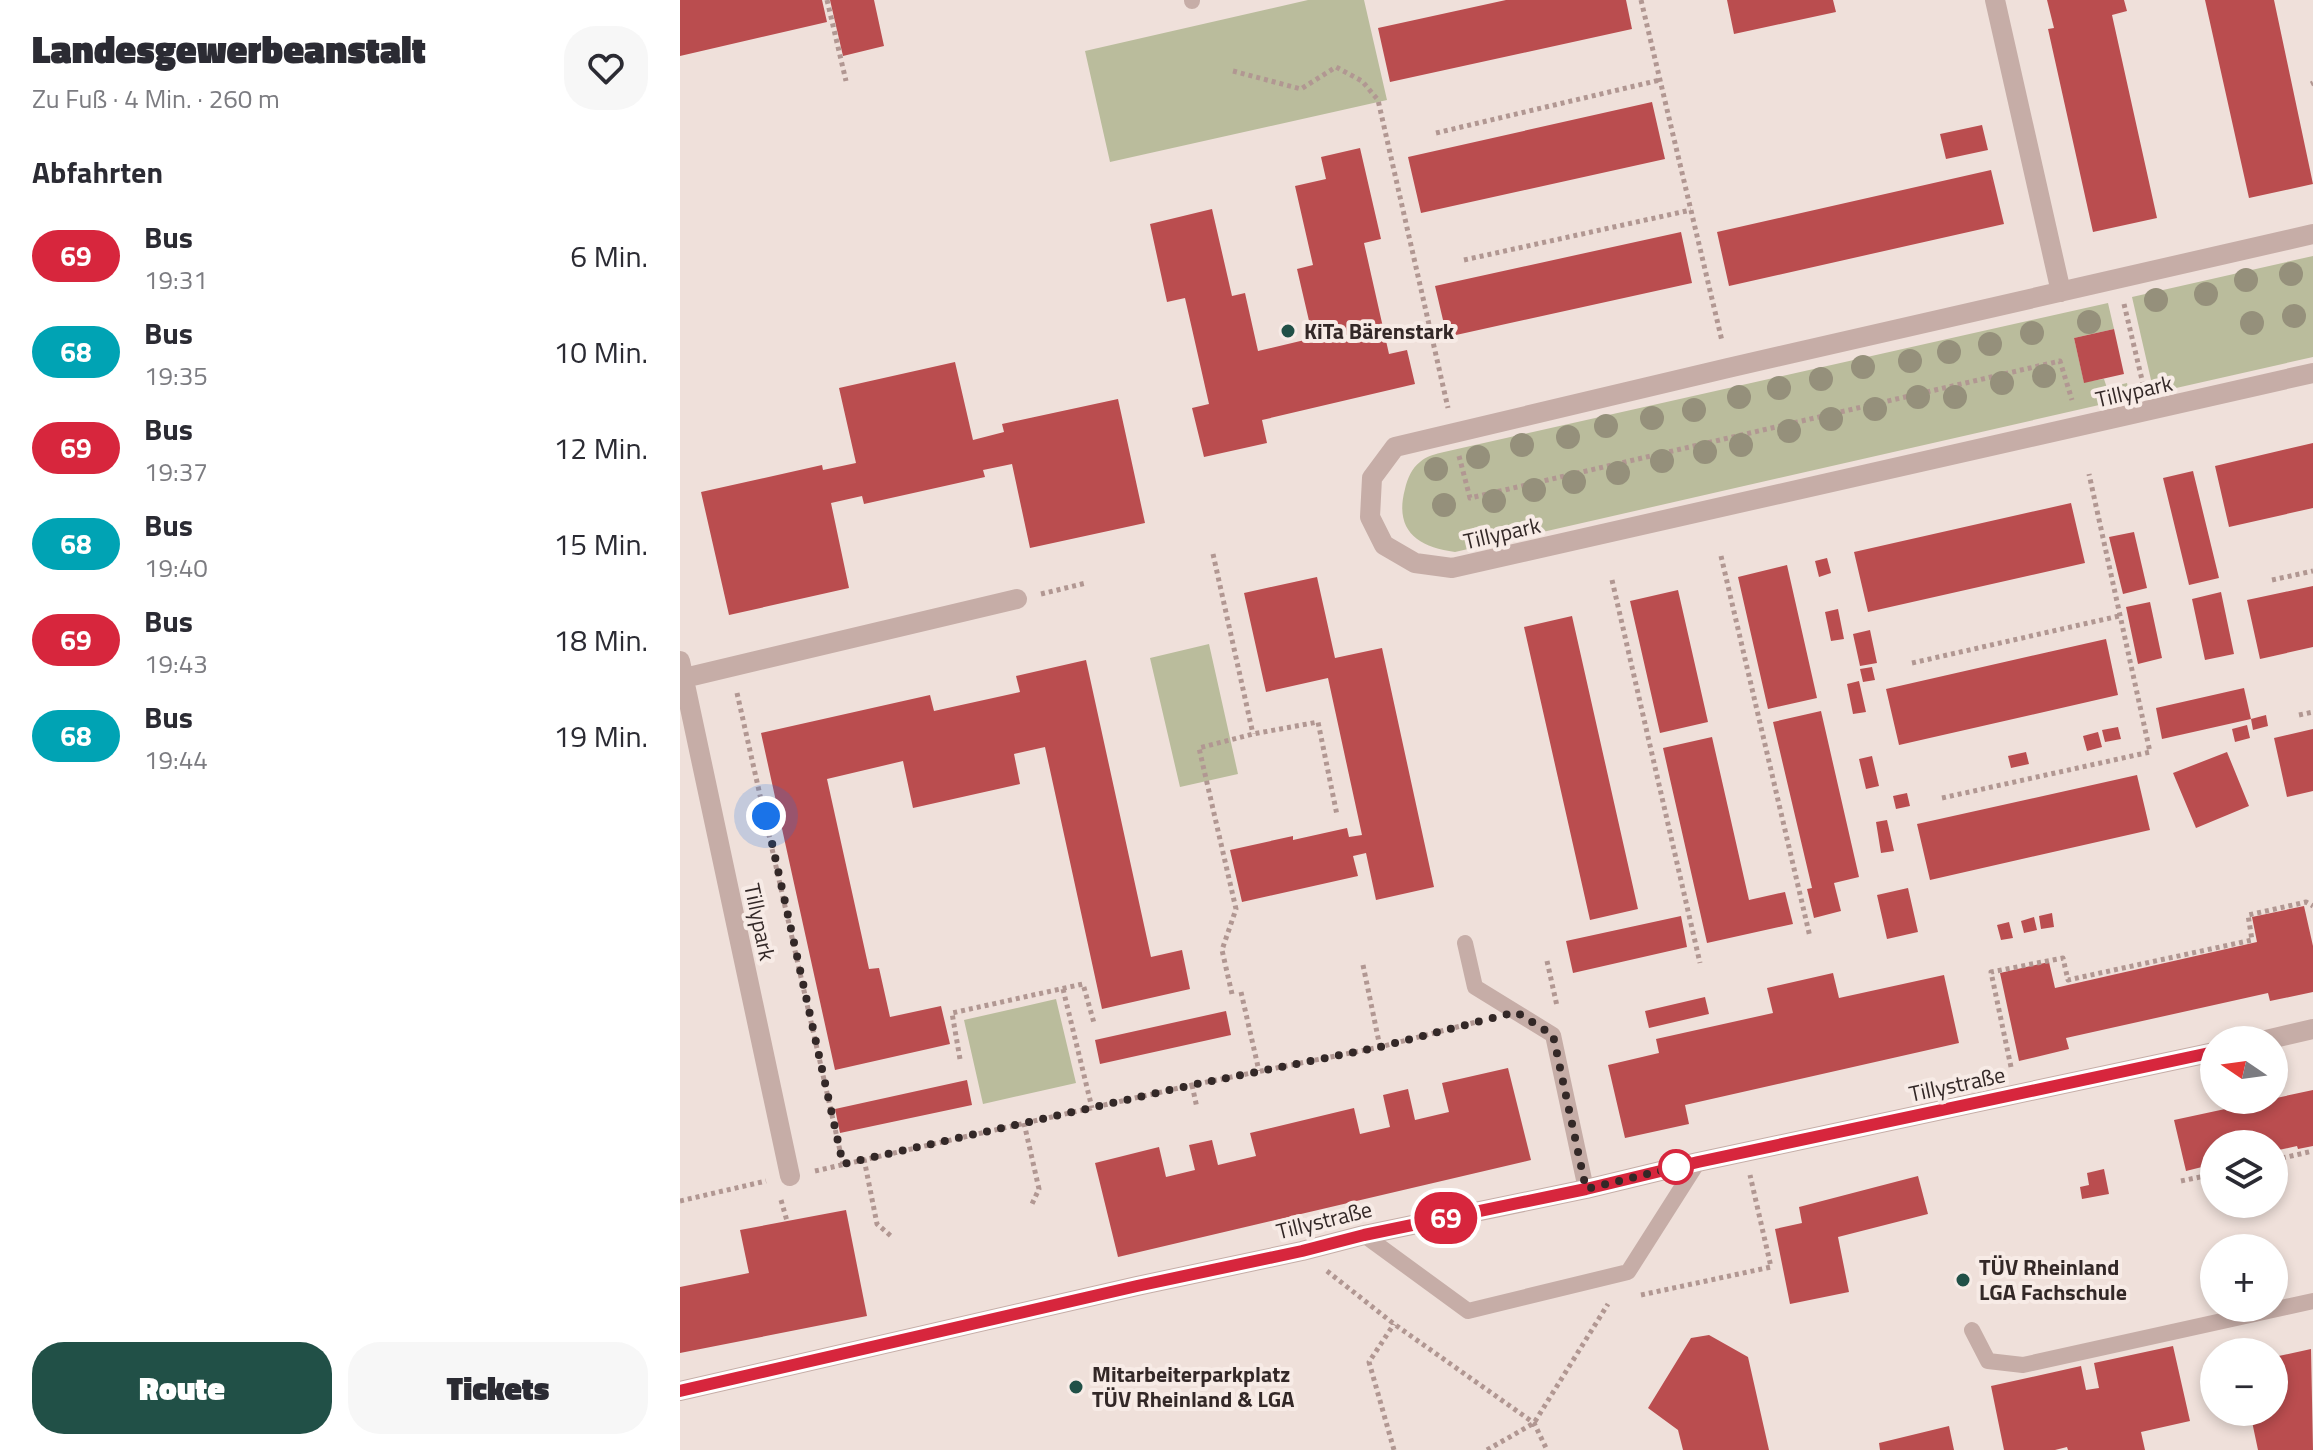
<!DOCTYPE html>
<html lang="de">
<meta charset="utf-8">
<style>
:root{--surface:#fff;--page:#f7f7f7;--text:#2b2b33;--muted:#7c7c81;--accent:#215047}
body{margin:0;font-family:"Titillium Web",sans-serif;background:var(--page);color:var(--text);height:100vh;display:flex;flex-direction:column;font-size:30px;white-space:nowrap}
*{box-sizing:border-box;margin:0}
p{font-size:26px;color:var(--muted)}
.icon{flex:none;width:44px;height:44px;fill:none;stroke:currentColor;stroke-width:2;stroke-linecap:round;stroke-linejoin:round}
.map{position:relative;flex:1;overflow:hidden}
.details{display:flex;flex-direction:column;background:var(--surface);width:680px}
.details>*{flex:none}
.badge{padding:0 16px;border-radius:26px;font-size:28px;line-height:52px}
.needle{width:52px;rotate:283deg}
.fabs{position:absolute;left:1520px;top:1026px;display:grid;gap:16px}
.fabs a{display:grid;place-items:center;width:88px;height:88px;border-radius:50%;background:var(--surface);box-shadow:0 4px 12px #0003;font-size:40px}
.you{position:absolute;width:40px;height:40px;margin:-20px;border:6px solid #fff;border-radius:50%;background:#1a73e8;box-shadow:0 0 0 12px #1a73e833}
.map>.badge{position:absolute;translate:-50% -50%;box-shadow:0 0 0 4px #fff}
h2{padding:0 32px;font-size:30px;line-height:72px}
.round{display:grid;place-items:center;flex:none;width:84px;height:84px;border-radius:32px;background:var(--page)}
.head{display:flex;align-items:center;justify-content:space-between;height:136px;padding:0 32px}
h1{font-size:38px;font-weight:800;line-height:60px}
.primary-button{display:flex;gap:16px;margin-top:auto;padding:16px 32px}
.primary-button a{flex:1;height:92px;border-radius:32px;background:var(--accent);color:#fff;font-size:32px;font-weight:800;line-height:92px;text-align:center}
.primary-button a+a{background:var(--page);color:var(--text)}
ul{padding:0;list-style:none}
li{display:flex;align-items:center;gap:24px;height:96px;padding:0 32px}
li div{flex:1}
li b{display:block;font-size:30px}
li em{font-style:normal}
li .badge{min-width:88px;font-weight:700;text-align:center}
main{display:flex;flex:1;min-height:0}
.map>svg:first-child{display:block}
.green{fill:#babc9c}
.building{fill:#ba4d4f}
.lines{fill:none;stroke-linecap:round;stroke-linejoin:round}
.path{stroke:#b19792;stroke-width:5;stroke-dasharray:4 4;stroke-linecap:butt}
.lane{stroke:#c6ada7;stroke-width:16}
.street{stroke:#c6ada7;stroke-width:20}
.tree{fill:#95907b}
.line-casing{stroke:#fff;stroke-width:18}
.line{stroke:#d7263d;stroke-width:12}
.walk{stroke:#332827;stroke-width:8;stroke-dasharray:0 14.4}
.poi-dot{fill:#215047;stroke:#f7ebe6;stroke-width:3}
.stop-dot{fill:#fff;stroke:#d7263d;stroke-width:4}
.labels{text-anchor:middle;stroke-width:8;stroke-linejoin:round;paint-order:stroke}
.poi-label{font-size:22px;font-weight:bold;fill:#332827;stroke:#f7ebe6;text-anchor:start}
.street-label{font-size:22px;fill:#332827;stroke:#f7ebe6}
</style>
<main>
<section class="details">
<div class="head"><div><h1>Landesgewerbeanstalt</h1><p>Zu Fuß · 4 Min. · 260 m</p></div><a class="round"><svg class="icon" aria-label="heart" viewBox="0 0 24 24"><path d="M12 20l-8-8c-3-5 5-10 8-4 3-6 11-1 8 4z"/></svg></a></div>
<h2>Abfahrten</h2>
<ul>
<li><span class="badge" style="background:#d7263d;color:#fff">69</span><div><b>Bus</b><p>19:31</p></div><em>6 Min.</em></li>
<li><span class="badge" style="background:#00a3b4;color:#fff">68</span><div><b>Bus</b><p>19:35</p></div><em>10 Min.</em></li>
<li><span class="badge" style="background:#d7263d;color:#fff">69</span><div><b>Bus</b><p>19:37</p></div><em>12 Min.</em></li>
<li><span class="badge" style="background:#00a3b4;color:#fff">68</span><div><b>Bus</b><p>19:40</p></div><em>15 Min.</em></li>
<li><span class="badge" style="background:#d7263d;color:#fff">69</span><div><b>Bus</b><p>19:43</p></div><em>18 Min.</em></li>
<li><span class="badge" style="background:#00a3b4;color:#fff">68</span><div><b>Bus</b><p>19:44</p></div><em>19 Min.</em></li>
</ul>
<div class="primary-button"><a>Route</a><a>Tickets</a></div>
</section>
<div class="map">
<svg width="1633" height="1450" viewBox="0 0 1633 1450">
<rect width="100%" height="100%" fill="#efe0da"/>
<!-- green -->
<path class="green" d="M628,0h56l23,100 -277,62 -25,-111z
M1633,256v101l-159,36 -22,-96z
M1428,303l6,26 -40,9 10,44 20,-3 3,9 20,-5 3,15 -675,154c-38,-5 -61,-22 -50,-63 2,-10 7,-21 15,-27 6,-6 16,-8 24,-10z
M529,644l29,130 -58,13 -30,-129z
M376,999l20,84 -93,21 -19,-84z"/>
<!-- building -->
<path class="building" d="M0,0h142l5,22 -147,34z
M150,0h44l10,46 -41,10z
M826,0h120l6,29 -242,53 -12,-54z
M1047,0h106l3,12 -102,22z
M1367,0h77l3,11 -15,4 45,203 -64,14 -45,-203 6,-1z
M1525,0h69l39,184 -64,14z
M972,102l13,57 -244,54 -13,-56z
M1302,125l6,25 -42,9 -6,-25z
M680,148l21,91 -17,4 25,111 18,-4 8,34 -153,36 5,23 -63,14 -12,-49 17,-4 -24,-106 -18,4 -17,-78 62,-15 20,87 13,-3 13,58 55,-13 -16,-69 16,-4 -18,-79 31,-7 -5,-22z
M1311,170l13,54 -275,62 -12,-54z
M1001,232l11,51 -245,54 -12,-51z
M1434,329l10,45 -40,9 -10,-45z
M275,362l18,78 31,-8 -2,-8 116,-25 27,124 -115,25 -18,-84 -29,6 2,7 -121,27 -2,-8 -31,7 18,85 -120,27 -28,-123 121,-27 1,5 33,-7 -17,-75z
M1633,443v65l-84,19 -14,-61z
M1513,471l26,107 -30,7 -26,-107z
M1391,503l14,60 -217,49 -14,-60z
M1454,532l13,56 -24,6 -14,-57z
M1147,558l4,15 -12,4 -4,-16z
M1107,565l30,133 -49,11 -30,-132z
M637,577l18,81 47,-10 52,239 -58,13 -10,-47 -13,3 5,20 -116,26 -12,-52 63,-14v4l54,-12 2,9 13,-2 -34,-157 -62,14 -22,-99z
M1633,586v61l-53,12 -13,-59z
M998,590l30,132 -48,11 -30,-132z
M1541,592l13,62 -29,6 -13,-61z
M1470,602l12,56 -24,6 -12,-57z
M1158,609l6,30 -13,2 -6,-29z
M892,616l66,293 -48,11 -66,-293z
M1190,630l7,33 -17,3 -7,-32z
M1426,639l12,56 -219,50 -13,-56z
M406,660l65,297 31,-7 8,39 -88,20 -57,-262 -31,7 6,30 -107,24 -10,-47 -76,18 42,190 10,-1 11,49 51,-11 9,38 -115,26 -74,-337 169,-38 4,16 86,-19 -4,-16z
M1192,667l3,13 -12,2 -3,-13z
M1179,681l7,31 -13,2 -6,-30z
M1564,688l7,31 -89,20 -6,-31z
M1141,711l38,166 -25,6 7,28 -27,7 -7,-29 5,-1 -39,-166z
M1586,715l2,11 -15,4 -2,-11z
M1567,725l3,13 -15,4 -3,-13z
M1438,727l3,12 -16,3 -3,-12z
M1633,729v62l-26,6 -13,-59z
M1418,732l4,15 -15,4 -4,-15z
M1032,737l37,163 36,-8 8,32 -86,19 -44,-195z
M1346,752l3,12 -18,4 -3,-12z
M1547,752l22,54 -53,22 -23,-55z
M1192,756l7,30 -13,3 -7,-30z
M1457,775l13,55 -220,50 -13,-56z
M1227,793l3,13 -14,3 -3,-13z
M1207,820l7,31 -13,2 -5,-31z
M1228,888l10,44 -31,7 -10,-44z
M1624,906l9,40v46l-43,9 -2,-8 -202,45 3,11 -50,12 -19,-88 49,-11 6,26 202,-46 -5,-25z
M1372,913l2,14 -13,2 -2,-13z
M1001,916l6,31 -114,26 -7,-32z
M1354,917l3,13 -13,3 -3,-12z
M1329,922l4,16 -12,2 -4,-15z
M1153,973l6,25 105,-23 15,68 -274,62 4,19 -64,14 -17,-73 51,-12 -3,-14 117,-26 -6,-25z
M1025,997l4,17 -60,14 -4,-17z
M546,1011l5,24 -131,29 -5,-24z
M828,1068l23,92 -413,97 -23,-94 64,-16 7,30 29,-7 -6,-25 23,-5 6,25 38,-9 -6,-23 104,-25 6,26 30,-7 -7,-32 25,-6 7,31 34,-8 -7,-29z
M287,1080l5,25 -132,28 -5,-24z
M1633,1090v56l-15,3 -1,-3 -23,5v-7h-60v25l-7,1 -1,-4 -20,5 -12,-51z
M1424,1169l5,25 -27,5 -2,-12 9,-2 -2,-12z
M1238,1176l10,38 -90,23 11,55 -59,12 -15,-75 27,-6 -3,-16z
M166,1210l21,106 -187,37v-66l69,-14 -9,-43z
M1029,1335l39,22 21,93h-86l-5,-20 -30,-22 43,-70z
M1493,1346l17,75 -49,11 4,18h-77l-1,-3 -12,3h-51l-13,-64 90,-20 5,24 13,-2 -5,-25z
M1631,1349l2,101h-55l-8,-38h24v-55z
M1269,1426l5,24h-74l-1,-7z"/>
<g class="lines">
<!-- path -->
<path class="path" d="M147,0l19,81
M961,0l81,341
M553,71l68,18 35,-22 26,14 16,19 70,308
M1631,84l2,-1
M756,133l224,-53
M784,260l227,-50
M1444,304l19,80
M779,456l11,42 590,-137 12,39
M533,554l40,180
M1041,556l89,381
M932,580l88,383
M1592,580l41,-9
M361,594l45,-11
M1232,663l207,-47
M57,693l106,471
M1619,715l14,-3
M1262,798l208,-46 -61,-278
M867,961l10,45
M683,965l17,82
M383,989l29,119
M561,992l18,79
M552,994l-10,-44 14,-41 -37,-161 54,-14 65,-12 19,93
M280,1059l-8,-46 131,-29 11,39
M1331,1067l-20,-95 72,-14 5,22 184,-40 -4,-25 58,-13 7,4
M512,1085l5,23
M344,1123l15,66 -7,15
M184,1159l13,65 14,12
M1594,1160l39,-9
M135,1171l377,-86 188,-38 104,-27
M1501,1181l33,-7
M101,1200l6,21
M0,1201l86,-20
M647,1271l67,53 140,99 13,27
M961,1295l130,-28 -21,-92
M714,1450l-25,-88 25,-38
M807,1450l47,-27 74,-119"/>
<!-- lane -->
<path class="lane" d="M512,0v1
M785,943l10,44 78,48 33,154
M684,1235l104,76 160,-39 70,-110
M1292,1330l16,31 35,4 290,-64"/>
<!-- street -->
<path class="street" d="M1315,0l66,292
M1633,234l-585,134 -333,79 -23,31 -2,39 14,28 31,18 37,5 861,-195
M0,661l110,515
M0,679l337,-80
M1586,1040l47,-11
M0,1391l457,-105 165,-35 62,-16 222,-46 112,-27 516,-110"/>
</g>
<!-- trees -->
<g class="tree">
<circle cx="1611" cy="274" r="12"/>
<circle cx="1566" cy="280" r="12"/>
<circle cx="1526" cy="294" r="12"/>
<circle cx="1476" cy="300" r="12"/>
<circle cx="1614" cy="316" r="12"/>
<circle cx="1409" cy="322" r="12"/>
<circle cx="1572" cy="323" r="12"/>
<circle cx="1352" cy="333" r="12"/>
<circle cx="1310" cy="344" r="12"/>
<circle cx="1269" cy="352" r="12"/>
<circle cx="1230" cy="361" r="12"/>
<circle cx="1183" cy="367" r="12"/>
<circle cx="1364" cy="376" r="12"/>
<circle cx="1141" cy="379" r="12"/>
<circle cx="1322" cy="383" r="12"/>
<circle cx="1099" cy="388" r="12"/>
<circle cx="1059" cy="397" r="12"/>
<circle cx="1238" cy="397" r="12"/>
<circle cx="1275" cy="397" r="12"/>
<circle cx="1195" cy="409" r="12"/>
<circle cx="1014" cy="410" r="12"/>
<circle cx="972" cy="418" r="12"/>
<circle cx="1151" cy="419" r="12"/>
<circle cx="926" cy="426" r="12"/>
<circle cx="1109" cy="431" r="12"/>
<circle cx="888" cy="437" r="12"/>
<circle cx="842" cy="445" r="12"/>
<circle cx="1061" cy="445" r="12"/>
<circle cx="1025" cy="452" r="12"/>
<circle cx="798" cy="457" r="12"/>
<circle cx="982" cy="461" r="12"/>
<circle cx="756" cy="469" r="12"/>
<circle cx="938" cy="473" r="12"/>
<circle cx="894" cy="482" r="12"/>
<circle cx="854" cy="490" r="12"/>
<circle cx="814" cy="501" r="12"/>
<circle cx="764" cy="505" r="12"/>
</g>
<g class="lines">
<defs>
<path id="line" d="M0,1391l457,-105 165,-35 62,-16 222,-46 112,-27 516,-110"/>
</defs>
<!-- line casing -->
<use href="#line" class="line-casing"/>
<!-- line -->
<use href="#line" class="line"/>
<!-- walk -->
<path class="walk" d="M86,816l77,348 349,-79 188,-38 136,-35 37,23 33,154 90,-22"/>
</g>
<!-- markers -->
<g class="poi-dot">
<circle cx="608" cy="331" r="8"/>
<circle cx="1283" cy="1280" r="8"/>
<circle cx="396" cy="1387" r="8"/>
</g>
<circle class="stop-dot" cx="996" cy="1167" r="16"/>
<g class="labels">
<!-- poi labels -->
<g class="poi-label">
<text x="624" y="339">KiTa Bärenstark</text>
<text x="1299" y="1275">TÜV Rheinland<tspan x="1299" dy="25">LGA Fachschule</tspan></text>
<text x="412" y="1382">Mitarbeiterparkplatz<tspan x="412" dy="25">TÜV Rheinland &amp; LGA</tspan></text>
</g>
<!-- street labels -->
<g class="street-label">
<text transform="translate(1454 391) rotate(-13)" y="8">Tillypark</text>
<text transform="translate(822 533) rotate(-13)" y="8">Tillypark</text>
<text transform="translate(80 922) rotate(78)" y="8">Tillypark</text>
<text transform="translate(1277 1084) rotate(-12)" y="8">Tillystraße</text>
<text transform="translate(644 1220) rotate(-14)" y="8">Tillystraße</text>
</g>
</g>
</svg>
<div class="fabs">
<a><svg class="needle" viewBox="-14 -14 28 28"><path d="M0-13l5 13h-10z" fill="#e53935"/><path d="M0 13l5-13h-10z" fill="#7c7c81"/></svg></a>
<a><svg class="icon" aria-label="layers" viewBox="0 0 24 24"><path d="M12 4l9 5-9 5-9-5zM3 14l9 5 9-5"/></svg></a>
<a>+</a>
<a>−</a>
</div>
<div class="you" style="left:86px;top:816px"></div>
<b class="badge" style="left:766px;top:1218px;background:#d7263d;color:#fff">69</b>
</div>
</main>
